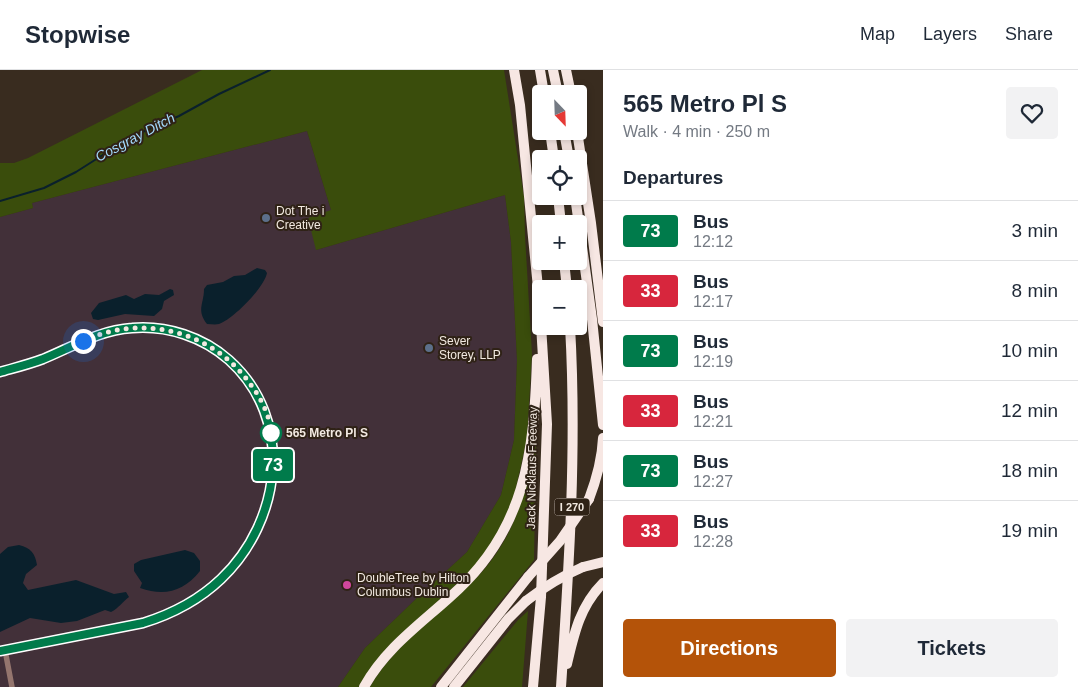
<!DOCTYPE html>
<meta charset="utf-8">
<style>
:root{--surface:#fff;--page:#f2f2f3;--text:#1f2937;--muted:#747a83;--line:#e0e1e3;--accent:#b45309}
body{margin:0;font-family:Helvetica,sans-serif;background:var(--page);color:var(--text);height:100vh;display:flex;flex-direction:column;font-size:19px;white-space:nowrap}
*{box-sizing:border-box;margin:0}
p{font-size:16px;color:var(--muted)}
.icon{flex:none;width:28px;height:28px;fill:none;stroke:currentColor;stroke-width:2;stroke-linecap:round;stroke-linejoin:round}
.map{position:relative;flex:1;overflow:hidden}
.sheet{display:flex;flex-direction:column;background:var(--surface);width:475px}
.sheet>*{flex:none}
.badge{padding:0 10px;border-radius:4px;font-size:18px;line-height:32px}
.needle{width:32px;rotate:157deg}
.tools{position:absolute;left:532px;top:15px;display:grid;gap:10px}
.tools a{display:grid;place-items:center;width:55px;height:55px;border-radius:5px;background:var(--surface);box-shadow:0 2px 8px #0003;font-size:25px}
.you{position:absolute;width:25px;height:25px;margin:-12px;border:4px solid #fff;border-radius:50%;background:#1a73e8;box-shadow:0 0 0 8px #1a73e833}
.map>.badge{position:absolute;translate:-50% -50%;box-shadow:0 0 0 2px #fff}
h2{padding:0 20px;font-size:19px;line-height:45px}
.round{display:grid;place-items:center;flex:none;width:52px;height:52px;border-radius:5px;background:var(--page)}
.summary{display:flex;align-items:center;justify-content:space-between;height:85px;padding:0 20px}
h1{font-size:24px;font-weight:600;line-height:38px}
.button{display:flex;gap:10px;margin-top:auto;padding:10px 20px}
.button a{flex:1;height:58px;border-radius:5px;background:var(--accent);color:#fff;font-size:20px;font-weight:600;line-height:58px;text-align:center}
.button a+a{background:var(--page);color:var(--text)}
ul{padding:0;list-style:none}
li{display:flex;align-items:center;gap:15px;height:60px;padding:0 20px;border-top:1px solid var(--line)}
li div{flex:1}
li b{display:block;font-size:19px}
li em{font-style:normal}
li .badge{min-width:55px;font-weight:700;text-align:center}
header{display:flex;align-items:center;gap:30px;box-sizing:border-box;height:70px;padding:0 25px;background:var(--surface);border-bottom:1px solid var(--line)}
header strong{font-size:24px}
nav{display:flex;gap:28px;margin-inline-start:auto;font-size:18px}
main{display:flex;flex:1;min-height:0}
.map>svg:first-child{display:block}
.commercial{fill:#423039}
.green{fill:#3a4d0c}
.water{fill:#0a202c}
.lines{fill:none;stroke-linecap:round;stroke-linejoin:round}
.stream{stroke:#0a202c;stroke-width:2}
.street{stroke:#94756e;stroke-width:5.5}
.highway{stroke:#f7e7e3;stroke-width:10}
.highway-bridge{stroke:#f7e7e3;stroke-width:10}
.line-casing{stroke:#fff;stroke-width:11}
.line{stroke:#007b4b;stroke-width:8}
.walk{stroke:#f2e9e1;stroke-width:5;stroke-dasharray:0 9}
.service-dot{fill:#5c6f8a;stroke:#2f2216;stroke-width:2}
.stop-dot{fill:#fff;stroke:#007b4b;stroke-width:2.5}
.hotel-dot{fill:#d1479c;stroke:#2f2216;stroke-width:2}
.labels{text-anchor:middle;stroke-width:4;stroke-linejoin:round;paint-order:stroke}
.shield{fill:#2f2216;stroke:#b8ada4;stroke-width:1}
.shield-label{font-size:11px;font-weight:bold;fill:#f2e9e1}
.poi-label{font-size:12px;fill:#f2e9e1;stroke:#2f2216;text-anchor:start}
.stop-label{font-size:12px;font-weight:bold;fill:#f2e9e1;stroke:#2f2216;text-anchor:start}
.street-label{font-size:12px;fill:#f2e9e1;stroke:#2f2216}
.water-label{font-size:14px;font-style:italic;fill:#a3d9fb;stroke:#2f2216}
</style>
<header>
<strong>Stopwise</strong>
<nav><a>Map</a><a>Layers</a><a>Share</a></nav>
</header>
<main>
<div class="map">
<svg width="603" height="617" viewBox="0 0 603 617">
<rect width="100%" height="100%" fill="#392c1f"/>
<!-- commercial -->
<path class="commercial" d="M307,61l24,79 -15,40 189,-55 6,47 6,118 -3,80 -13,55 -34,57 -49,45 -53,51 -27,39h-338v-470l33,-9 -1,-5z"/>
<!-- green -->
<path class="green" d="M202,0h302l20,127 1,39 7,118 -5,84 -13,59 -10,26 -20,33 -23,24 -66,60 -22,27 -12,20h-23l27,-39 53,-51 49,-45 34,-57 13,-55 3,-80 -6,-118 -6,-47 -189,55 -8,-32 23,-8 -24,-79 -275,72 1,5 -33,9v-54h14l14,-5z
M534,376h2l-2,114 -103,127h-61c22,-39 60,-65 92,-95 48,-43 61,-85 72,-146z
M528,541l-6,76h-59l55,-67z"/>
<!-- water -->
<path class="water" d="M257,198l8,2 2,3c-3,15 -34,46 -48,51 -4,1 -8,0 -12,0 -11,-14 -3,-20 -3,-35l3,-4 16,-3 11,-6 11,-1z
M170,219l3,1 1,5 -10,6 -2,8 -8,7 -29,-2 -27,6 -5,-1 -2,-6 8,-10 27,-8 8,4 11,-5 14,1z
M19,475c12,3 16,8 18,20l-11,9 -3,9 5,7 48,-10 38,14 12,-2 3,5c-7,5 -10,11 -18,15l-6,-2 -28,11 -16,2 -31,-5 -30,14v-78l8,-7z
M185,480l9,3 6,8v10c-16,20 -35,26 -60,17l2,-5 -8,-12v-7l7,-4z"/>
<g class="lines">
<!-- stream -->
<path class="stream" d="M0,131l44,-13 32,-16 55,-35 48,-21 40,-22 51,-24"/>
<!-- street -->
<path class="street" d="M0,302c14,-4 30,-8 43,-13 29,-12 57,-30 89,-31 35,-3 71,9 98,32 66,59 51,161 -9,219 -22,21 -49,35 -78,44l-143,28
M5,580l7,37"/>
<!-- highway -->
<path class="highway" d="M514,0l6,35 20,203 7,116 -6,173 -8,90
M540,0l4,24
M553,0l5,24
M566,0l5,24
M550,61l4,28
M564,61l5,28
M577,61l14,92 12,99
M558,126l3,28
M575,126l17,123 11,106
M564,191l3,28
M589,429c8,-21 13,-39 14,-61
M583,497l20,-5
M567,594c7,-30 13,-58 36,-81
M364,617c21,-38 55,-62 86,-90 76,-66 84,-144 87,-238
M441,617l87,-110
M454,617l54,-68 18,-18
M561,617c8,-121 16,-239 9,-361"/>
<!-- highway-bridge -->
<path class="highway-bridge" d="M528,507l32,-36 29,-42
M526,531c18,-14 36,-25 57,-34"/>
</g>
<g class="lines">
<defs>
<path id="line" d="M0,302c14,-4 30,-8 43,-13 29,-12 57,-29 89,-31 35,-3 71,9 97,32 66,59 53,161 -8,219 -22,21 -49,35 -78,44l-143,28"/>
</defs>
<!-- line casing -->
<use href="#line" class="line-casing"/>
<!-- line -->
<use href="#line" class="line"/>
<!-- walk -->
<path class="walk" d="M83,271c60,-28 130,-10 168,44 10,13 20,33 20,48"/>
</g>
<!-- markers -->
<g class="service-dot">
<circle cx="266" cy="148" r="5"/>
<circle cx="429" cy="278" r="5"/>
</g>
<circle class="stop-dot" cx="271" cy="363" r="10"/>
<circle class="hotel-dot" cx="347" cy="515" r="5"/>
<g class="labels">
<!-- shield labels -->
<rect class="shield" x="554.5" y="428.5" width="35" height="17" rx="4"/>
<g class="shield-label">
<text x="572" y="441">I 270</text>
</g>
<!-- poi labels -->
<g class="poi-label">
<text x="276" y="145">Dot The i<tspan x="276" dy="14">Creative</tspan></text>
<text x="439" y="275">Sever<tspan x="439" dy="14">Storey, LLP</tspan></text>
<text x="357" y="512">DoubleTree by Hilton<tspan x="357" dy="14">Columbus Dublin</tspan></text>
</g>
<!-- stop labels -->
<g class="stop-label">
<text x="286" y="367">565 Metro Pl S</text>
</g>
<!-- street labels -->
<g class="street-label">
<text transform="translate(532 398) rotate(-89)" y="4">Jack Nicklaus Freeway</text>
</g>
<!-- water labels -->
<g class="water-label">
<text transform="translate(135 67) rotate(-28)" y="5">Cosgray Ditch</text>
</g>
</g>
</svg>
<div class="tools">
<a><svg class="needle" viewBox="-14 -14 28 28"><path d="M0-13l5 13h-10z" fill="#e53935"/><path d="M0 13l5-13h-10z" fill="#747a83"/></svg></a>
<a><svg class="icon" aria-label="locate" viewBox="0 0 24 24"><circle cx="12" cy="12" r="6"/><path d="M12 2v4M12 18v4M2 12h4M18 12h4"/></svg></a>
<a>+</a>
<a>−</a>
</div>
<div class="you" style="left:83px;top:271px"></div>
<b class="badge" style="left:273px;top:395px;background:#007b4b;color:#fff">73</b>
</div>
<section class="sheet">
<div class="summary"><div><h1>565 Metro Pl S</h1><p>Walk · 4 min · 250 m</p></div><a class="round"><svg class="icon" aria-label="heart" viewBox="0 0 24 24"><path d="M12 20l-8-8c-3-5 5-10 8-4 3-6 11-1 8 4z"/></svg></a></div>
<h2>Departures</h2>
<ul>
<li><span class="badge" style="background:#007b4b;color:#fff">73</span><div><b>Bus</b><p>12:12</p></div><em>3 min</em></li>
<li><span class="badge" style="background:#d7263d;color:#fff">33</span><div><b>Bus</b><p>12:17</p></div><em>8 min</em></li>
<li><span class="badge" style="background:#007b4b;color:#fff">73</span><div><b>Bus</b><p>12:19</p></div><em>10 min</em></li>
<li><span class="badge" style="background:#d7263d;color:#fff">33</span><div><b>Bus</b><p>12:21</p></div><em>12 min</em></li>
<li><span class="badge" style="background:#007b4b;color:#fff">73</span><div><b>Bus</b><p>12:27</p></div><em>18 min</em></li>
<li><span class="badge" style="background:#d7263d;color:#fff">33</span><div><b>Bus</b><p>12:28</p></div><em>19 min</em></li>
</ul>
<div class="button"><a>Directions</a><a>Tickets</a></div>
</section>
</main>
